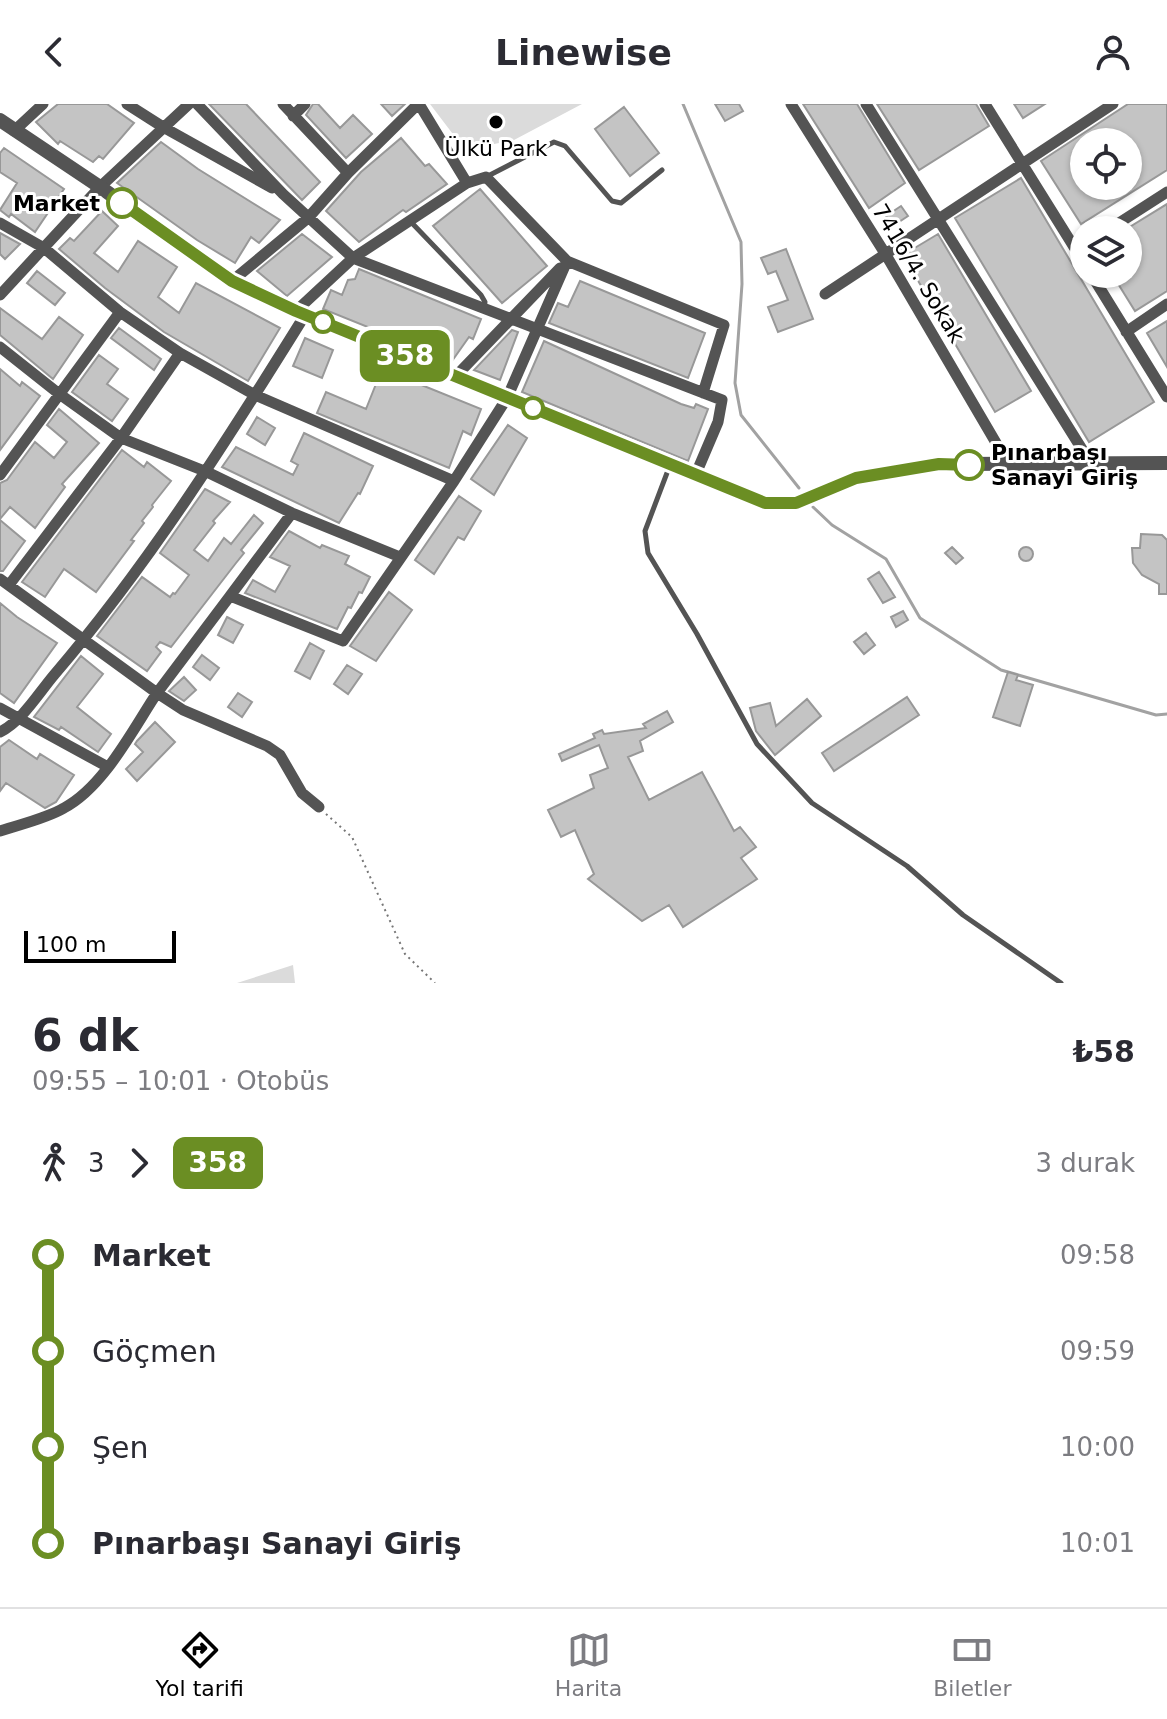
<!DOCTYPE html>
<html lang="tr">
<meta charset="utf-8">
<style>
:root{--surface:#fff;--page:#f7f7f7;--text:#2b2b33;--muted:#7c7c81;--line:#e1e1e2;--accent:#000}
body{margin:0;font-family:"DejaVu Sans",sans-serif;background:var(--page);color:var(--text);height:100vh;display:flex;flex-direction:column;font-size:30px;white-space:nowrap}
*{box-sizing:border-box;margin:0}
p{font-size:26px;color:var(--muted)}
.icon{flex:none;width:44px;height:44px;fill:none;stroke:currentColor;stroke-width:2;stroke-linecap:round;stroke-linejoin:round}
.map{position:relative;height:879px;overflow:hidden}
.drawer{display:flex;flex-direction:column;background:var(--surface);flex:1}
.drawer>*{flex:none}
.badge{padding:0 16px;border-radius:12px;font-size:28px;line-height:52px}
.buttons{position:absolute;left:1070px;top:24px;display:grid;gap:16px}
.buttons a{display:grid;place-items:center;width:72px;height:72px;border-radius:50%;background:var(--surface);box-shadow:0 2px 6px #0004;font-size:40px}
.scale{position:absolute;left:24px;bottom:20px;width:152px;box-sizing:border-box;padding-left:8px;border:4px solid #000;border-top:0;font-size:22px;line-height:28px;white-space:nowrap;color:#000;-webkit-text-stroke:6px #fff;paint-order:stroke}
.map>.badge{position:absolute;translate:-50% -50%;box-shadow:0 0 0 4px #fff}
.legs{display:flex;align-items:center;gap:12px;height:88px;padding:0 32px;font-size:26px}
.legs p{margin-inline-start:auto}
.overview{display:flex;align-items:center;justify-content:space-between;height:136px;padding:0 32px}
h1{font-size:44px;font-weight:800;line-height:60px}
ul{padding:0 32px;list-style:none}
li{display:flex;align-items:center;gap:28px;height:96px;font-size:30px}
li i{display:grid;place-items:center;width:12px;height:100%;margin:0 10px;background:currentColor}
li i::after{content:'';width:20px;height:20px;margin:-10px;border:6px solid;border-radius:50%;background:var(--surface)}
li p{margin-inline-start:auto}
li:first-child i{background:linear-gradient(#0000 50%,currentColor 0)}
li:last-child i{background:linear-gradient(currentColor 50%,#0000 0)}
header{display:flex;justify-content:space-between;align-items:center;height:104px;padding:0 32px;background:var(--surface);font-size:36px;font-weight:800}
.tabs{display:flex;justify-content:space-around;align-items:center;height:112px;border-top:2px solid var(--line);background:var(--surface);font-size:22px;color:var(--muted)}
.tabs a{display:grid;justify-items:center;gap:4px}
.tabs .on{color:var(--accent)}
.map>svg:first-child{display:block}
.green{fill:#dbdbdb}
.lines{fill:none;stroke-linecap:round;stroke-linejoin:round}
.stream{stroke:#a2a2a2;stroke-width:3}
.building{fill:#c4c4c4;stroke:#989898;stroke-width:2;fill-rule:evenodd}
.path{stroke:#767676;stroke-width:2;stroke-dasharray:2 4;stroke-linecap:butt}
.service{stroke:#545454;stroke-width:5}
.minor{stroke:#545454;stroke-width:11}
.tertiary{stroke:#545454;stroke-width:14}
.line-1-casing{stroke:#fff;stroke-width:18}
.line-1{stroke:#6b8e23;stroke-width:12}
.poi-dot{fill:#000;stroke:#fff;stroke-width:3}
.stop-1-dot{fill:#fff;stroke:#6b8e23;stroke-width:4}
.labels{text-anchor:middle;stroke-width:6;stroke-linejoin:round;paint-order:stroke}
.poi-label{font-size:22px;fill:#000;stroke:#fff}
.stop-label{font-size:22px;font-weight:bold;fill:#000;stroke:#fff;text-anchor:end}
.street-label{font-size:22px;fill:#000;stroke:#fff}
</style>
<header><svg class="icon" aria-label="back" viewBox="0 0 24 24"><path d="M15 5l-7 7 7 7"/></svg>Linewise<svg class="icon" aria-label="person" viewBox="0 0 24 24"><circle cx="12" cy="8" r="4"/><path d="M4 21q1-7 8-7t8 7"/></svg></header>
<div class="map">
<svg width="1167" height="879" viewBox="0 0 1167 879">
<rect width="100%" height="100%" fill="#fff"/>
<!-- green -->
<path class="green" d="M430,0h152l-68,36 -49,10z
M293,861l2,18h-58z"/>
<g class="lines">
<!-- stream -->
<path class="stream" d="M683,0l58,138 1,42 -7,99 6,32 58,73
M813,403l19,18 54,34 34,59 81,52 155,45 11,-1"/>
</g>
<!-- building -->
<path class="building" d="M58,0h49l27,19 -31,36 -4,-3 -6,6 -33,-21 -2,3 -22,-22z
M209,0h37l74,78 -18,18z
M313,0h5l22,24 13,-13 19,19 -26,24 -40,-43z
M381,0h24l-13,12z
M715,0h24l4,7 -18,10z
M803,0h54l48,79 -36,25z
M877,0h99l13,22 -70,44z
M1014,0h31l-22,14z
M1128,0h39v66l-86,54 -40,-63zM1084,38h44v44h-44z
M624,3l35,46 -29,23 -35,-47z
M401,34l24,28 4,-2 18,20 -41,28 -3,-2 -44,32 -33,-31 35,-39z
M161,38l37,27 82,51 -21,23 -8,-6 -16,26 -38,-23 -80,-57z
M4,44l60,41 -29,43 -24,-18 -2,3 -9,-7 17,-27 -17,-11v-19z
M1021,74l133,224 -65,40 -134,-224z
M480,85l67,77 -45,37 -69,-77z
M1167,100v87l-32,20 -23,-37h16v-46z
M901,102l7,10 -15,10 -7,-10z
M102,107l16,15 -24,27 24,19 20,-31 39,26 -19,30 21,16 17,-30 84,45 -32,53 -84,-49 -59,-44 -46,-39 11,-11 4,3z
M0,129l20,11 -15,15 -5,-5z
M302,130l30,23 -45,39 -30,-25z
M938,130l93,157 -36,21 -92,-157z
M786,145l27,70 -35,13 -10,-25 20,-7 -12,-29 -8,3 -7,-16z
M359,165l122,50 -8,20 -4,-2 -17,24 -129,-52 8,-19 11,5 6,-15 7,-1z
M37,167l28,22 -10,12 -28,-22z
M580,177l125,52 -17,45 -139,-55 9,-20 10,4z
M0,204l42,31 17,-22 24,18 -30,44 -53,-44z
M1167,217v46l-20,-34z
M119,224l42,31 -7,11 -43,-32z
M512,226l6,2 -18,48 -26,-10z
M305,234l28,12 -11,28 -29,-12z
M544,237l137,63 13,4 2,-4 12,5 -20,52 -166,-69z
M99,251l19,14 -11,15 21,15 -16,22 -40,-29z
M0,265l20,17 2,-4 18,14 -40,54z
M382,265l99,40 -10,26 -8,-4 -14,37 -132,-55 9,-21 40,17z
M59,305l40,34 -37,41 3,3 -30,41 -25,-21 -10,12v-36l7,-3 28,-38 19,16 13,-16 -20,-17z
M257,313l18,11 -10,17 -18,-11z
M508,321l19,13 -33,57 -23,-16z
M304,329l69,33 -13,28 -2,-1 -19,30 -117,-56 14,-20 57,28 5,-10 -7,-4z
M122,346l22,17 3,-5 24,19 -19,24 1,2 -11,14 2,2 -13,17 3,1 -38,51 -32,-23 -19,28 -23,-15z
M205,385l25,13 -17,19 2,2 -21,27 14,11 16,-23 7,6 23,-29 9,8 -22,27 3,3 -8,10 -65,84 -11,-5 -4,5 5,5 -14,19 -50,-35 45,-59 28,20 3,-4 2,1 14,-19 -29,-22z
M459,392l22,15 -17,29 -6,-3 -24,37 -19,-14z
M0,416l25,21 -22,30h-3z
M289,427l31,17 2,-3 27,11 -4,8 25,13 -8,16 -3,-1 -8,16 -3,-1 -11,22 -92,-36 8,-13 22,12 15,-26 -20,-9z
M1141,430l21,1 5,5v54h-8v-10l-17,-9 -9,-12 -1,-15h8z
M952,443l11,11 -7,6 -11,-11z
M1019 450a7 7 0 1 1 14 0a7 7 0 1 1-14 0Z
M879,468l16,25 -12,6 -15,-24z
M389,488l23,18 -36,51 -26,-15z
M0,499l17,14 40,26 -43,60 -14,-10z
M903,507l5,9 -12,7 -5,-10z
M227,513l16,8 -10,18 -15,-8z
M866,529l9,12 -11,9 -10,-12z
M310,539l14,8 -14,28 -15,-8z
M202,551l17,13 -9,12 -17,-13z
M81,552l22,18 -26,33 34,27 -13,18 -37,-25 -2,3 -25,-13z
M347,561l15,9 -14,20 -14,-10z
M1008,568l10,3 -2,5 17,5 -13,41 -27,-9z
M184,573l12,13 -12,11 -15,-10z
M238,589l14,9 -10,15 -14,-10z
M907,593l12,18 -85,56 -12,-18z
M807,595l14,17 -46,39 -19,-24 -6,-23 20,-5 6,23z
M667,607l6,11 -33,19 3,10 -15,6 21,43 53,-28 32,59 6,-4 16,20 -15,11 16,21 -74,48 -14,-22 -27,16 -54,-42 6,-5 -19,-44 -14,7 -13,-27 46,-22 -4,-13 18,-7 -9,-23 -37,16 -3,-7 36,-16 -2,-4 9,-4 2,4 42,-6 -3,-4z
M155,618l20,20 -38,39 -11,-12 17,-17 -8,-8 2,-3z
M9,636l28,19 3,-5 34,21 -18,27 -11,6 -39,-25 -6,8v-44z"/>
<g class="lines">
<!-- path -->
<path class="path" d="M326,710l26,23 53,117 30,29"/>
<!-- service -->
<path class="service" d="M486,73l68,-35 11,4 47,55 9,2 41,-33
M410,117l71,74 4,7 -1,7
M670,361l-25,66 3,22 49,81 60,110 55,59 95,63 56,49 98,68"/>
<!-- minor -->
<path class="minor" d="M127,0l36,23 109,61
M197,0l86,90 70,64 369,142 -4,22 -23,54
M283,0l65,69
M419,0l48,79
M791,0l95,151 123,210
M866,0l224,358
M985,0l99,159
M293,12l12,-12
M14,27l29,-27
M0,119l44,25 76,64 60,41 75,42 199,86
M1108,126l59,-38
M1091,170l76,123
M232,177l76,-63 40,-45 70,-69
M825,190l288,-190
M0,191l100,-108 89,-83
M296,207l57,-53 114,-75 19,-6 81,84 157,64 -21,68
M1126,228l41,-28
M0,243l58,46 63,45 86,34 85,41 108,44
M455,273l105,-109
M0,371l120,-163
M0,475l157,114 73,-97 113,45 111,-160 53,-83 60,-137
M9,481l112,-147 59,-85
M230,492l62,-83
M0,604l108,59
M0,628c22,-11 38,-38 54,-57 95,-111 174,-236 251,-360
M0,727c21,-7 45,-12 64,-23 40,-21 69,-79 93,-115l26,17 84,36 13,9 22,38 17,14"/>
<!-- tertiary -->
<path class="tertiary" d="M0,16l100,67 132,94 64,30 469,192h31l60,-25 83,-14 228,-1"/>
</g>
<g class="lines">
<defs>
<path id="line-1" d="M122,99l110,78 64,30 469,192h31l60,-25 83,-14 30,1"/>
</defs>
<!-- line-1 casing -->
<use href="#line-1" class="line-1-casing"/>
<!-- line-1 -->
<use href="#line-1" class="line-1"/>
</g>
<!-- markers -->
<circle class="poi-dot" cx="496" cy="18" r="8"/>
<g class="stop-1-dot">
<circle cx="122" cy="99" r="14"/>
<circle cx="323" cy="218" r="10"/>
<circle cx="533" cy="304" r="10"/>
<circle cx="969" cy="361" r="14"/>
</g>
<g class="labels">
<!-- poi labels -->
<g class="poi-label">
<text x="496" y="52">Ülkü Park</text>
</g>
<!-- stop labels -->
<g class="stop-label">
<text x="100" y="107">Market</text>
<text x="991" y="356" text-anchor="start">Pınarbaşı<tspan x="991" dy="25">Sanayi Giriş</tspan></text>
</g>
<!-- street labels -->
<g class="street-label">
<text transform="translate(919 169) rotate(59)" y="8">7416/4. Sokak</text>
</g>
</g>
</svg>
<div class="buttons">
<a><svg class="icon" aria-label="locate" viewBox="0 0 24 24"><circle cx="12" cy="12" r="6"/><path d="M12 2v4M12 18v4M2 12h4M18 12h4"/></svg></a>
<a><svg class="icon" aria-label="layers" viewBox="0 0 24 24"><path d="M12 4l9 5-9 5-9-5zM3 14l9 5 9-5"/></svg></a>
</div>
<div class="scale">100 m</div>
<b class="badge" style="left:405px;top:252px;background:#6b8e23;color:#fff">358</b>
</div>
<section class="drawer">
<div class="overview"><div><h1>6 dk</h1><p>09:55 – 10:01 · Otobüs</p></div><b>₺58</b></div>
<div class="legs"><svg class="icon" aria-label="walk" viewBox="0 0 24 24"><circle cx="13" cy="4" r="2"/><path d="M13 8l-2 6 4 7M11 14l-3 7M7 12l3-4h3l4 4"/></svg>3<svg class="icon" aria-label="forward" viewBox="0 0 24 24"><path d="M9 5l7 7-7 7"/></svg><b class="badge" style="background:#6b8e23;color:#fff">358</b><p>3 durak</p></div>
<ul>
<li><i style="color:#6b8e23"></i><b>Market</b><p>09:58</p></li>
<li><i style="color:#6b8e23"></i><span>Göçmen</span><p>09:59</p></li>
<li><i style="color:#6b8e23"></i><span>Şen</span><p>10:00</p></li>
<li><i style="color:#6b8e23"></i><b>Pınarbaşı Sanayi Giriş</b><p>10:01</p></li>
</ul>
</section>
<nav class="tabs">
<a class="on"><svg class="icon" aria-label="directions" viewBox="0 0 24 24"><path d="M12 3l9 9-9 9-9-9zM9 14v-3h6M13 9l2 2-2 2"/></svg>Yol tarifi</a>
<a><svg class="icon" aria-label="map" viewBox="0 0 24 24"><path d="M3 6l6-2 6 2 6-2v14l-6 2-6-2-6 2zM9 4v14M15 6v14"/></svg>Harita</a>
<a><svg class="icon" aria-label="tickets" viewBox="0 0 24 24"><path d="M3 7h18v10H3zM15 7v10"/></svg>Biletler</a>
</nav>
